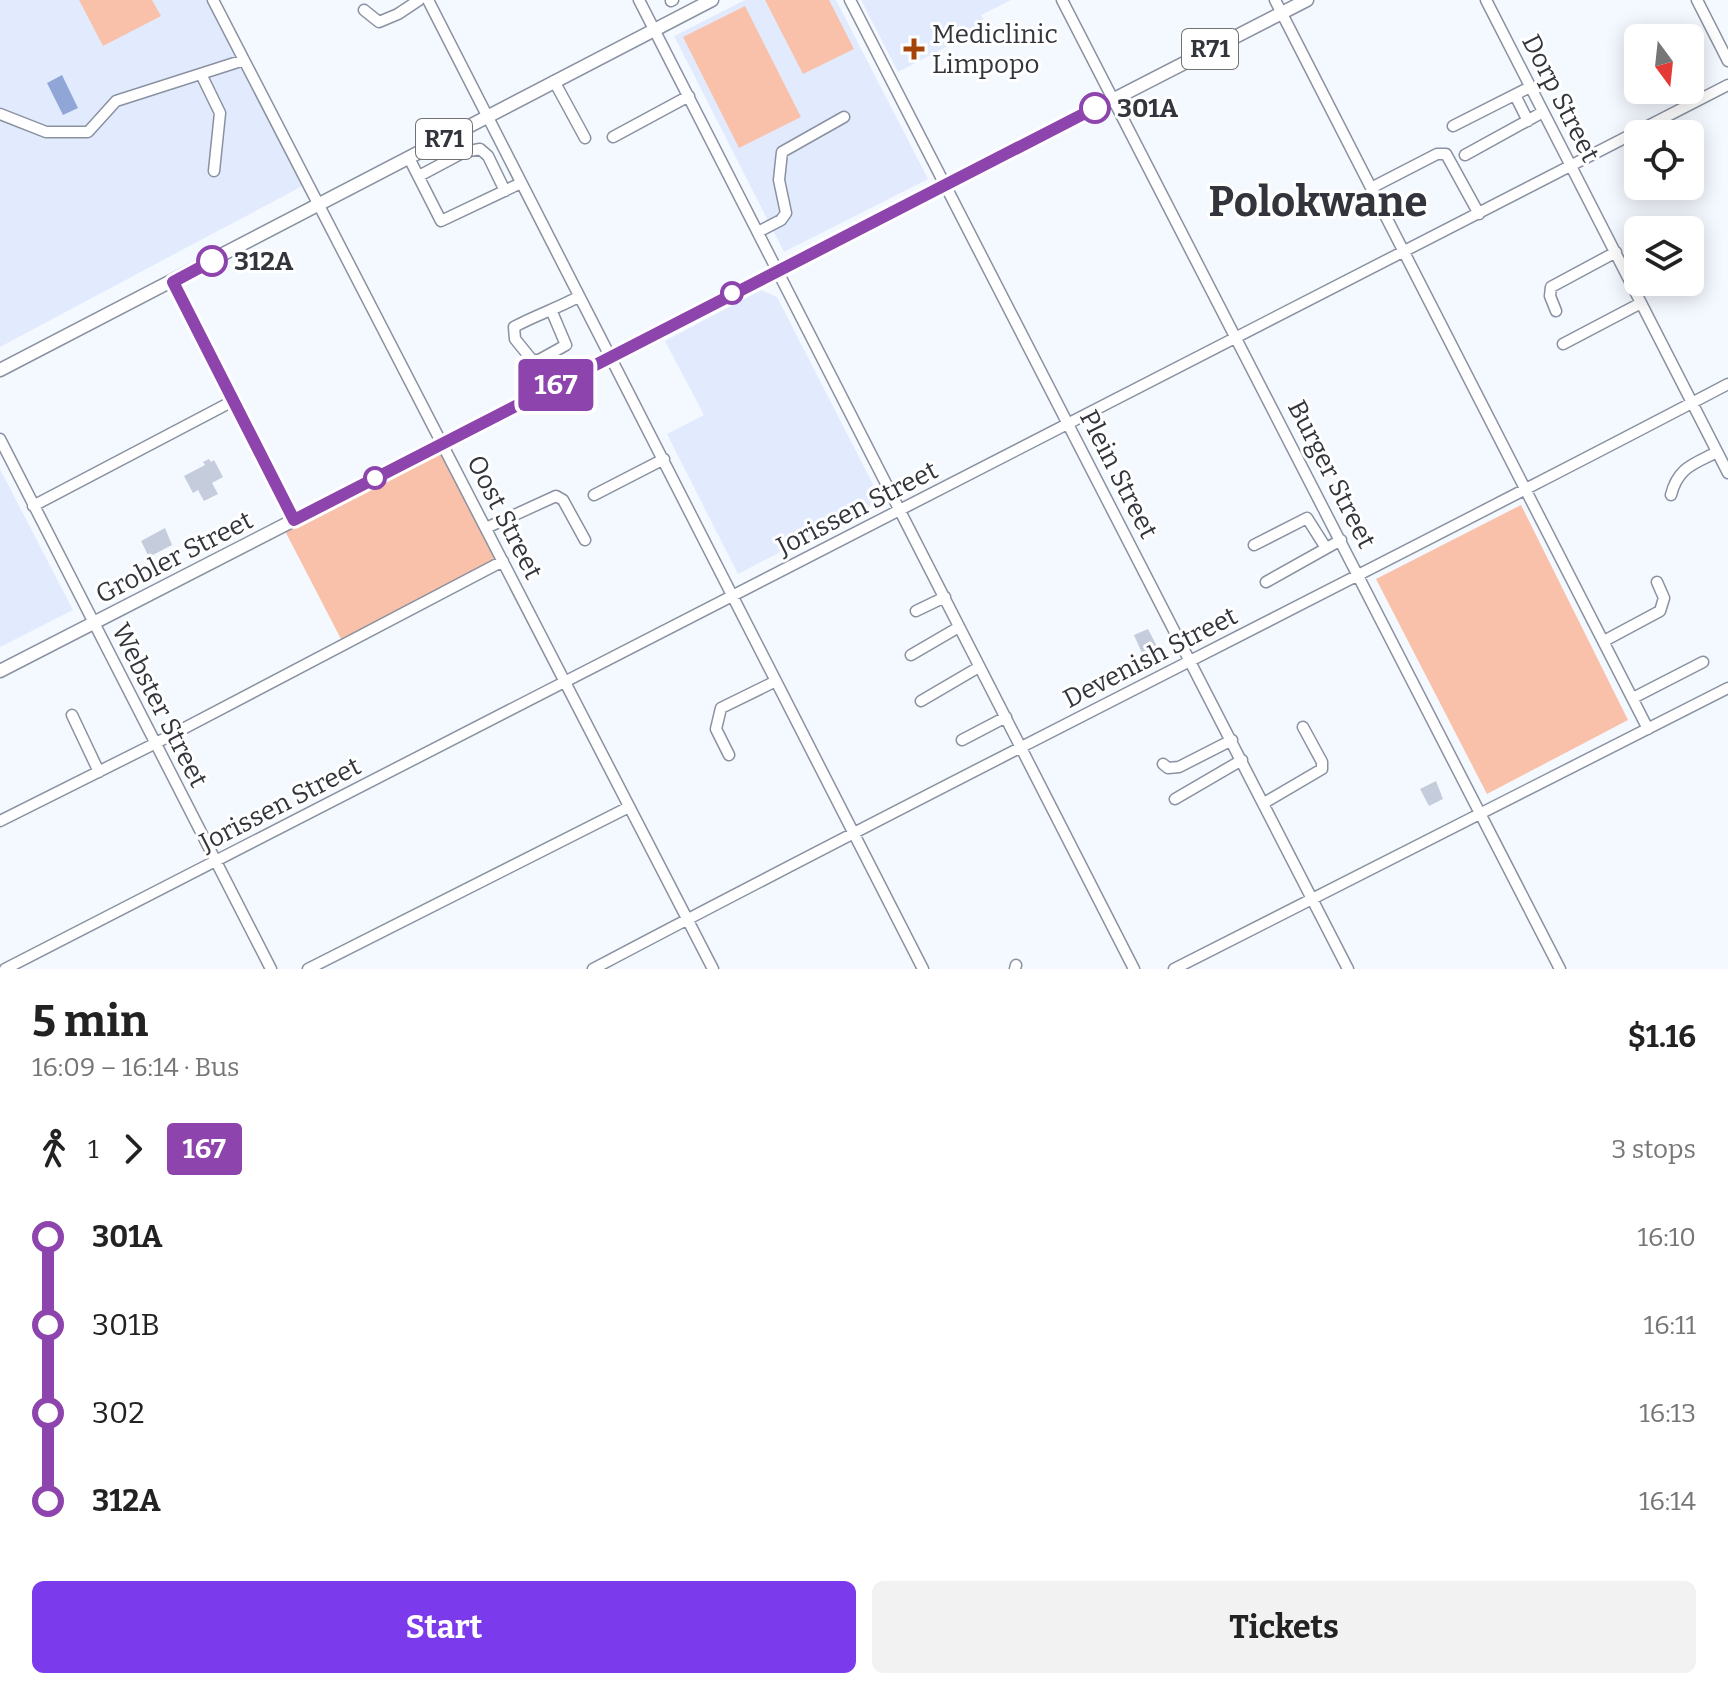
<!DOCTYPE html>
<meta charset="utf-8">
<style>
:root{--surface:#fff;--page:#f2f2f2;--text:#222;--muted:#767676;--accent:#7c3aed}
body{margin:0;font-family:Bitter,serif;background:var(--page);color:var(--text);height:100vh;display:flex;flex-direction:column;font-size:30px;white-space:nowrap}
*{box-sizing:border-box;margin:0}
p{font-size:26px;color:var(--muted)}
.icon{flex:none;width:44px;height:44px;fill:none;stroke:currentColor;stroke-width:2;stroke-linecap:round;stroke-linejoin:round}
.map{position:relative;height:969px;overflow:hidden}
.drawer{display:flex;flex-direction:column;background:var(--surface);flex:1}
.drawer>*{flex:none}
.badge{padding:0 16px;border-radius:6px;font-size:28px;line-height:52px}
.needle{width:52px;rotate:165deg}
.tools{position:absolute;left:1624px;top:24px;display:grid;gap:16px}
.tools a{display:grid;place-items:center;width:80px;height:80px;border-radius:12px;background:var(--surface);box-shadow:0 4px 20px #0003;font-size:40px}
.map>.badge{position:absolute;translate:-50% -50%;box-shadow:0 0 0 4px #fff}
.legs{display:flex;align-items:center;gap:12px;height:88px;padding:0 32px;font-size:26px}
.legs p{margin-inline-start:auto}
.summary{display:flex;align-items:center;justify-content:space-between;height:136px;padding:0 32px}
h1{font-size:44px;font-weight:700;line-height:60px}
.action{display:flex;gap:16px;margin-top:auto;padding:16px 32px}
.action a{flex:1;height:92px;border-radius:12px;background:var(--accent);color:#fff;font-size:32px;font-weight:700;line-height:92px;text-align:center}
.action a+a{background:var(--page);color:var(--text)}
ul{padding:0 32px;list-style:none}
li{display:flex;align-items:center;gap:28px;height:88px;font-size:30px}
li i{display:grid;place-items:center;width:12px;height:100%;margin:0 10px;background:currentColor}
li i::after{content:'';width:20px;height:20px;margin:-10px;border:6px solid;border-radius:50%;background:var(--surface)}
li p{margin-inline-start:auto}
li:first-child i{background:linear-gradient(#0000 50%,currentColor 0)}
li:last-child i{background:linear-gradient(currentColor 50%,#0000 0)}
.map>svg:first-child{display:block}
.built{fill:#e2ebfe}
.green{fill:#f9c1a9}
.water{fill:#8fa6d7}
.building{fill:#c5cddd}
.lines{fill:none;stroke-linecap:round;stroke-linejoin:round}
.minor-casing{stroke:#8a91a1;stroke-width:13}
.major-casing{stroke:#8a91a1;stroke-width:15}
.minor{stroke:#fff;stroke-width:10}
.major{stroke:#fff;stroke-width:12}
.line-1-casing{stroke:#fff;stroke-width:18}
.line-1{stroke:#8e44ad;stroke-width:12}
.poi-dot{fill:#a64308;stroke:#fff;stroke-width:3}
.stop-1-dot{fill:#fff;stroke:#8e44ad;stroke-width:4}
.labels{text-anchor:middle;stroke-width:6;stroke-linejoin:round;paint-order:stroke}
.shield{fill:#fff;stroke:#707276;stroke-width:2}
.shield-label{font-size:24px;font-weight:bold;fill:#32353c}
.poi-label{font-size:26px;fill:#32353c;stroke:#fff;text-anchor:start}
.street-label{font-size:26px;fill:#32353c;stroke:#fff}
.stop-label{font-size:26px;font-weight:bold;fill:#32353c;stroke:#fff;text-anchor:start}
.town-label{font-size:42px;font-weight:bold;fill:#32353c;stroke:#fff}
</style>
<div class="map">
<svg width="1728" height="969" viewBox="0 0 1728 969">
<rect width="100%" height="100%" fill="#f4f8ff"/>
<!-- built -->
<path class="built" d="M0,0h209l97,184 -306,163z
M745,0h91l92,179 -144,73 -110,-216z
M861,0h150l-30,15 5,11 -88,46z
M761,290l16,7 104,203 -143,74 -71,-140 37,-19 -39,-74z
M0,469l73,141 -73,37z"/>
<!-- green -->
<path class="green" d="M79,0h73l9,16 -58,30z
M765,0h64l25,49 -51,25z
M745,6l56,111 -62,31 -56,-111z
M437,454l5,1 54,100 -5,7 -150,77 -56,-108z
M1521,505l107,215 -141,74 -111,-215z"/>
<!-- water -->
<path class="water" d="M62,75l16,33 -15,7 -16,-32z"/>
<!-- building -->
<path class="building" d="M209,459l2,3 3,-2 9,17 -11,6 6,11 -14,7 -6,-11 -5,3 -9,-17 21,-11 -2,-3z
M165,528l7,17 -23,12 -8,-16z
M1148,629l13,25 -7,7 -3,-4 -6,3 -11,-25z
M1436,781l7,18 -14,7 -9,-17z"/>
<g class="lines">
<defs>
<path id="minor" d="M213,0l500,969
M428,0l495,969
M639,0l495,969
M850,0l498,969
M1062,0l498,969
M1275,0l373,729
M1486,0l242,473
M1697,0l31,61
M671,1l2,-1
M364,10l15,12 19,-8 21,-14
M201,74l19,39 -6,58
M554,81l31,57
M1515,95l13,26
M0,114l46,18h42l28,-31 128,-41
M1453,126l77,-39
M613,137l76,-41
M1465,155l78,-43
M409,158l32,63 80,-38
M419,176l45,-24 16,-3 8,7 17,35
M1371,188l66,-34h9l33,60
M758,232l23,-12 5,-7 -7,-33 3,-28 62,-35
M173,282l121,238
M1556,311l-6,-15 1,-9 65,-35
M552,312l14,33 -27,15h-7l-17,-21 -1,-12c22,-12 42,-18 64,-30
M1563,344l78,-41
M0,439l271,530
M594,495l70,-36
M1671,495c7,-28 23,-31 46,-43
M33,506l198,-104
M486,528l70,-32 7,4 22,40
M1254,545l53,-27 19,30
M1266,582l75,-42
M916,611l29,-14
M1604,641l56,-30 4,-13 -7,-16
M911,655l48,-28
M1633,698l70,-36
M921,701l58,-34
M72,715l27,57
M962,740l44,-23
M729,755l-13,-26 5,-21 55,-27
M1163,764l5,4 11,-1 53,-27
M1175,799l67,-39
M1264,803l58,-34v-7l-19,-35
M0,821l156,-78 347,-182
M5,969l1723,-884
M308,969l321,-162
M593,969c376,-199 758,-387 1135,-585
M1015,969l1,-4
M1174,969l554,-281"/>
<path id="major" d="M0,370l712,-370
M0,671l1307,-671"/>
</defs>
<!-- minor casing -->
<use href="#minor" class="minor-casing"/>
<!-- major casing -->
<use href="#major" class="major-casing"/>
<!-- minor -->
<use href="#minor" class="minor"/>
<!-- major -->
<use href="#major" class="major"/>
</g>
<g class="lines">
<defs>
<path id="line-1" d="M212,261l-39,21 121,238 801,-412"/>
</defs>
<!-- line-1 casing -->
<use href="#line-1" class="line-1-casing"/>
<!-- line-1 -->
<use href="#line-1" class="line-1"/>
</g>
<!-- markers -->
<path class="poi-dot" d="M910 37h8v8h8v8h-8v8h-8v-8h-8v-8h8z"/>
<g class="stop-1-dot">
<circle cx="1095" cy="108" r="14"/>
<circle cx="212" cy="261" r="14"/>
<circle cx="732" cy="293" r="10"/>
<circle cx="375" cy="478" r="10"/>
</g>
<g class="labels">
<!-- shield labels -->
<g class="shield">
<rect x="1182" y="29" width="56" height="40" rx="6"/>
<rect x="416" y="119" width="56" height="40" rx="6"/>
</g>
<g class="shield-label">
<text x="1210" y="57">R71</text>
<text x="444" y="147">R71</text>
</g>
<!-- poi labels -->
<g class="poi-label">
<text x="932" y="43">Mediclinic<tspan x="932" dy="30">Limpopo</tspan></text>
</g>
<!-- street labels -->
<g class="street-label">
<text transform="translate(1561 98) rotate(63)" y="9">Dorp Street</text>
<text transform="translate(1119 474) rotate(63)" y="9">Plein Street</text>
<text transform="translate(1332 474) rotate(63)" y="9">Burger Street</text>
<text transform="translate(857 508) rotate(-27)" y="9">Jorissen Street</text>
<text transform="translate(505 517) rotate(63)" y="9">Oost Street</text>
<text transform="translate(174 557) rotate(-27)" y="9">Grobler Street</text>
<text transform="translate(1150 657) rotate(-27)" y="9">Devenish Street</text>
<text transform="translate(160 705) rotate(63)" y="9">Webster Street</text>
<text transform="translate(280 804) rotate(-27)" y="9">Jorissen Street</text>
</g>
<!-- stop labels -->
<g class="stop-label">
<text x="1117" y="117">301A</text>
<text x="234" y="270">312A</text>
</g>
<!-- town labels -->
<g class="town-label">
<text x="1318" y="216">Polokwane</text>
</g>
</g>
</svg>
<div class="tools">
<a><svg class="needle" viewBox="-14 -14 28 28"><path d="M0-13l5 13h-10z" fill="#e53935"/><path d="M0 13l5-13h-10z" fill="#767676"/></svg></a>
<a><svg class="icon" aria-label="locate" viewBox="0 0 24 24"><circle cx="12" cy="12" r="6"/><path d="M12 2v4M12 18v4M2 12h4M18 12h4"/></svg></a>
<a><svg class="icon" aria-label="layers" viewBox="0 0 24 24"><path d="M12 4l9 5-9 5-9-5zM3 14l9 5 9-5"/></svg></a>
</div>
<b class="badge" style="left:556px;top:385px;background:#8e44ad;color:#fff">167</b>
</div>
<section class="drawer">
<div class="summary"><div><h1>5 min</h1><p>16:09 – 16:14 · Bus</p></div><b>$1.16</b></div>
<div class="legs"><svg class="icon" aria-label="walk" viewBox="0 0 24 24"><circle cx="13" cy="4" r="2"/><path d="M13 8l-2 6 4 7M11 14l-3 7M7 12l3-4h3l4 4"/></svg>1<svg class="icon" aria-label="forward" viewBox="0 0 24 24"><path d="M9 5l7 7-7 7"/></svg><b class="badge" style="background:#8e44ad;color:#fff">167</b><p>3 stops</p></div>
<ul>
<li><i style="color:#8e44ad"></i><b>301A</b><p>16:10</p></li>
<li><i style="color:#8e44ad"></i><span>301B</span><p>16:11</p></li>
<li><i style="color:#8e44ad"></i><span>302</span><p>16:13</p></li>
<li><i style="color:#8e44ad"></i><b>312A</b><p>16:14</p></li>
</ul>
<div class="action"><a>Start</a><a>Tickets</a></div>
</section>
